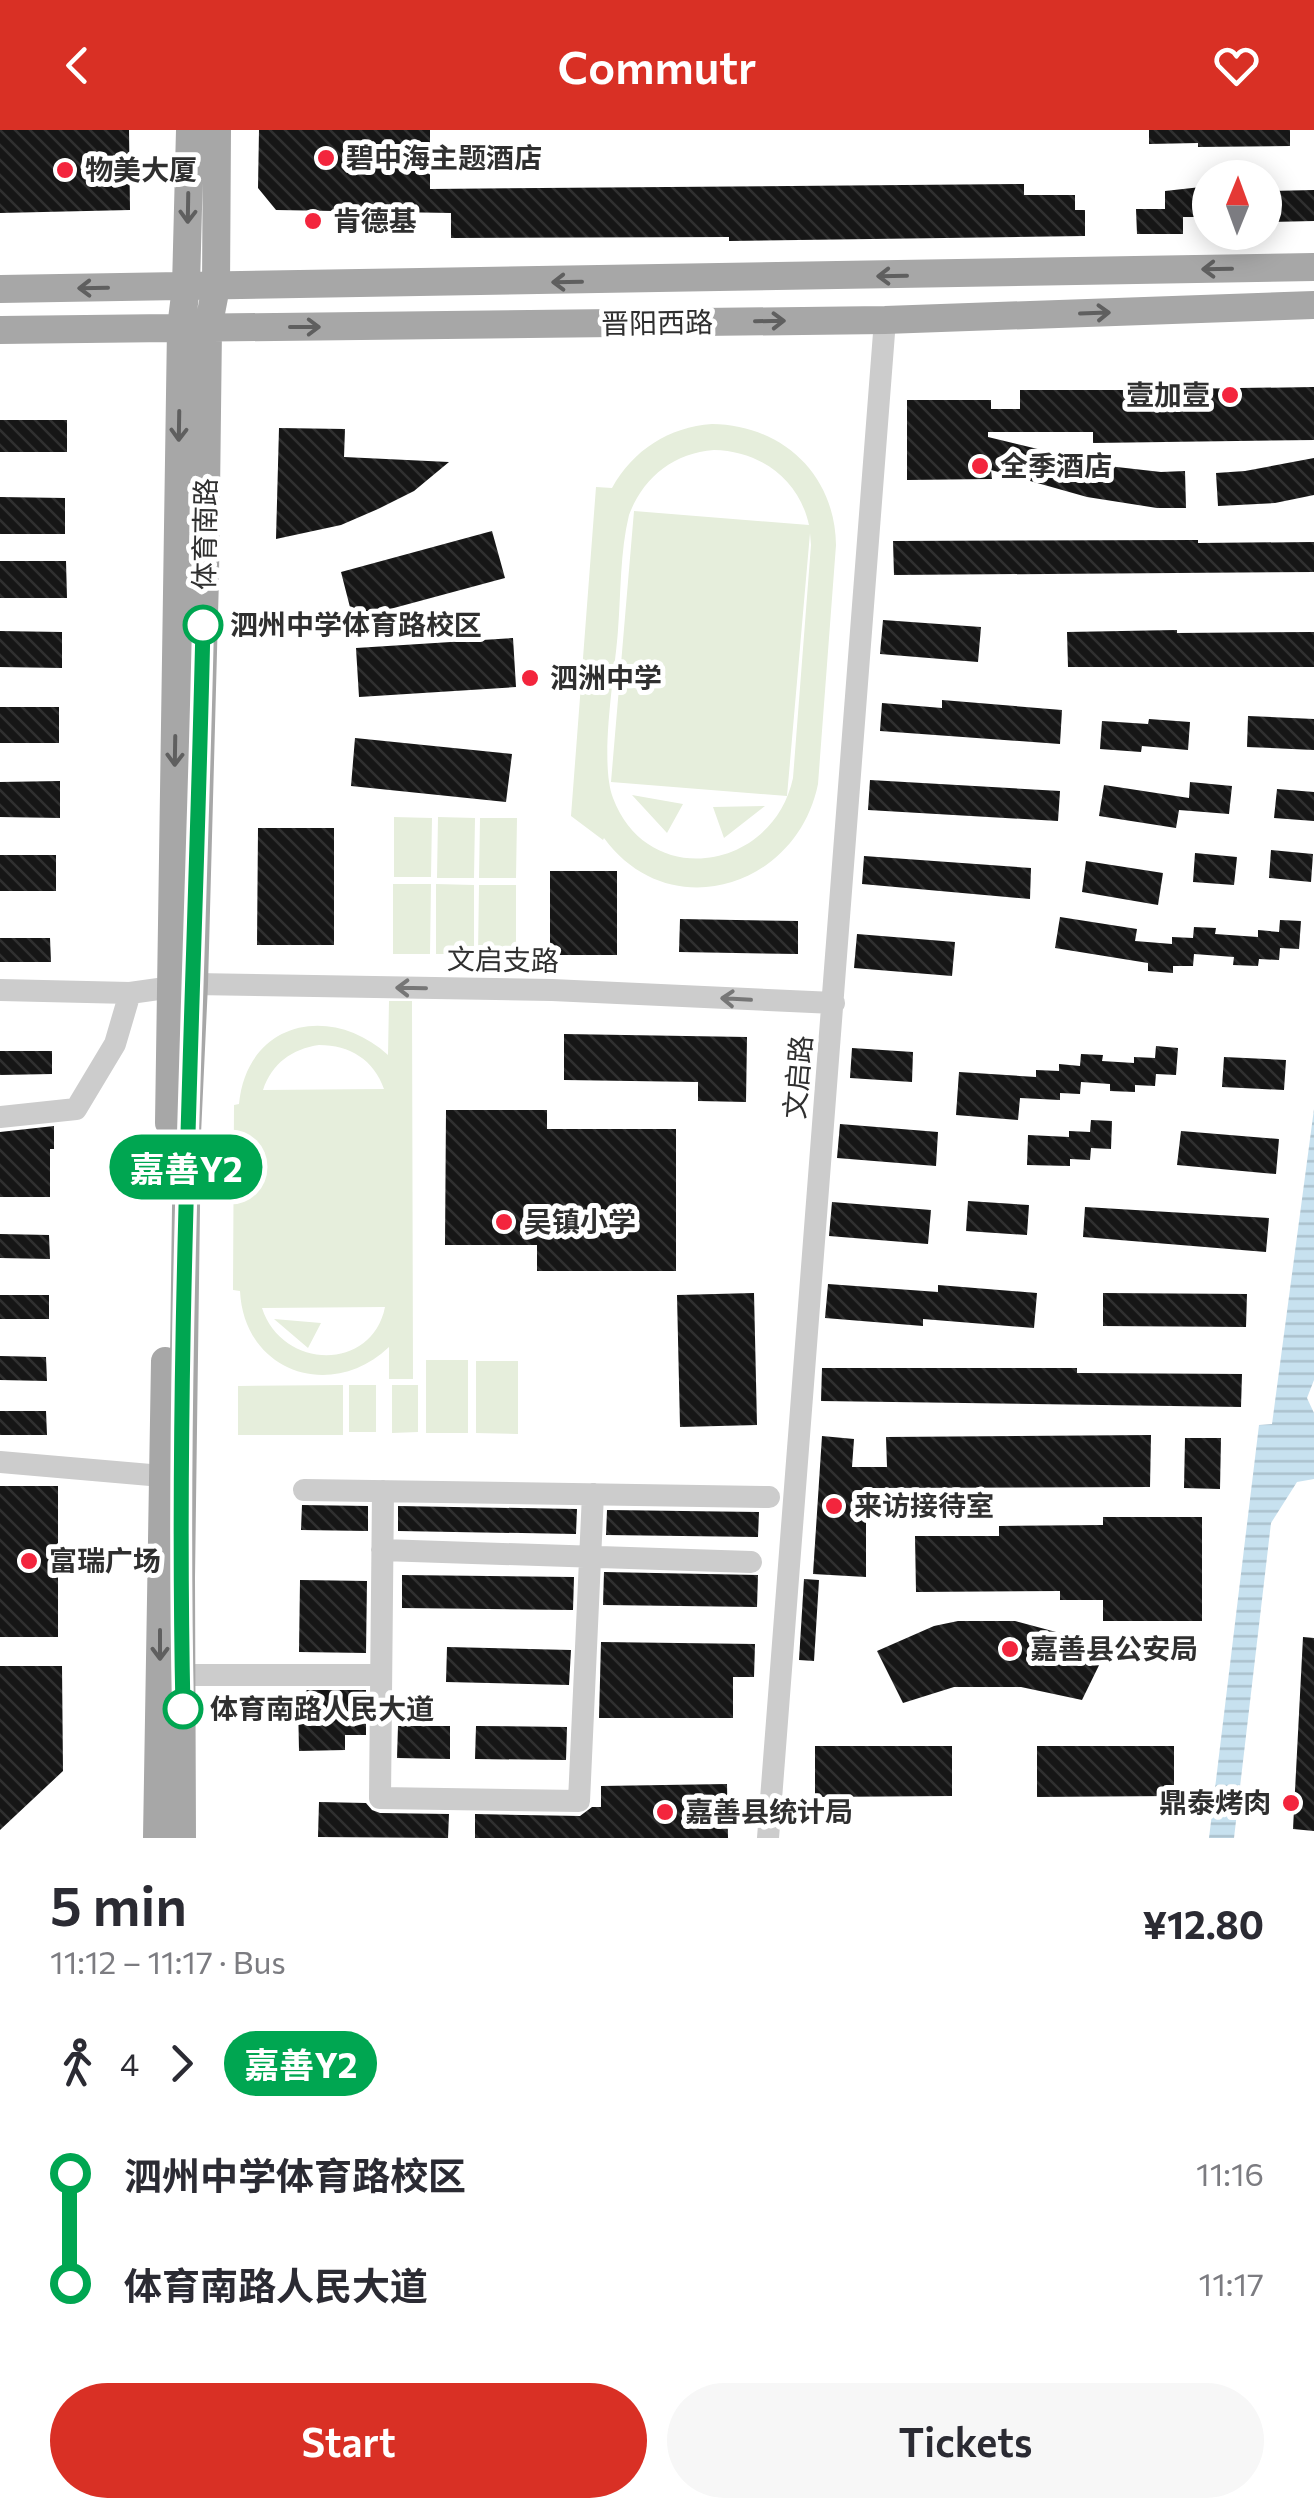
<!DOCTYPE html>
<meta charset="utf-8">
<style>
:root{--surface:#fff;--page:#f7f7f7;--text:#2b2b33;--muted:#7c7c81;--accent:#d93025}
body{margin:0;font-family:Commissioner,"Noto Sans SC",sans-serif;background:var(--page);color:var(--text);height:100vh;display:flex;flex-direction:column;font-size:38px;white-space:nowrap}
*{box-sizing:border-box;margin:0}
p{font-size:32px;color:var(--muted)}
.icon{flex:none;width:55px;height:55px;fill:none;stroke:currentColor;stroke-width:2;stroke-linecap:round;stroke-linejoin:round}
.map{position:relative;height:1708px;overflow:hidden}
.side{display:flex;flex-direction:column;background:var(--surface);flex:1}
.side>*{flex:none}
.badge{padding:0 20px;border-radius:32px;font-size:35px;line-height:65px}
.needle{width:65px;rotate:1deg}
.controls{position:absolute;left:1192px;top:30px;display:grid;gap:20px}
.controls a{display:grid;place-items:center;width:90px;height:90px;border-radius:50%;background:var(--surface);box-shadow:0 5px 25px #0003;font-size:50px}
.map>.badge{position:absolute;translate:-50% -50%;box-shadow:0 0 0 5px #fff}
.legs{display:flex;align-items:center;gap:15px;height:110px;padding:0 50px;font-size:32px}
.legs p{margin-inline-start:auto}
.head{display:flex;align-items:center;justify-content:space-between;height:170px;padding:0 50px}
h1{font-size:55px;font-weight:600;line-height:75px}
.primary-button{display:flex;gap:20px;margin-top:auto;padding:20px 50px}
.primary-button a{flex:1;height:115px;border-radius:60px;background:var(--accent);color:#fff;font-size:40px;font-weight:600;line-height:115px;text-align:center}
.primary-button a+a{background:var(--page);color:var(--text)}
ul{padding:0 50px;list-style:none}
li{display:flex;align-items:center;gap:35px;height:110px;font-size:38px}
li i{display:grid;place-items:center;width:15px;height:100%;margin:0 12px;background:currentColor}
li i::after{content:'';width:25px;height:25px;margin:-12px;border:8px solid;border-radius:50%;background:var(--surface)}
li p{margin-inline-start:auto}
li:first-child i{background:linear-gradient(#0000 50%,currentColor 0)}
li:last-child i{background:linear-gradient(currentColor 50%,#0000 0)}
header{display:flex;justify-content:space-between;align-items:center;height:130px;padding:0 50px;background:var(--accent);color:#fff;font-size:45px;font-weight:600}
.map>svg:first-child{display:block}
.garden{fill:#e6eedc;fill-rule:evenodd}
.water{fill:url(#water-rules)}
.building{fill:url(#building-back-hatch)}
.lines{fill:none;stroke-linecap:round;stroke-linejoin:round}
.minor{stroke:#ccc;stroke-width:22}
.major{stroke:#a7a7a7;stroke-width:28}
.oneway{stroke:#5f5f5f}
.oneway2{stroke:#767676}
.line-1-casing{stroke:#fff;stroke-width:22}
.line-1{stroke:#00a651;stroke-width:15}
.poi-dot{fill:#f3253d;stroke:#fff;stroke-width:4}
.stop-1-dot{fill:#fff;stroke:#00a651;stroke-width:5}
.labels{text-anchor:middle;stroke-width:10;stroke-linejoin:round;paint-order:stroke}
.poi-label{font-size:28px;font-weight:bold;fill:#2f2f2f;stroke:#fff;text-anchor:start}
.street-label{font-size:28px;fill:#2f2f2f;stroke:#fff}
.stop-label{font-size:28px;font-weight:bold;fill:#2f2f2f;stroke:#fff;text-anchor:start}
</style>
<header><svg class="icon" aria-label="back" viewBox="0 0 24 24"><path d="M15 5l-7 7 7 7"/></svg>Commutr<svg class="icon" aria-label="heart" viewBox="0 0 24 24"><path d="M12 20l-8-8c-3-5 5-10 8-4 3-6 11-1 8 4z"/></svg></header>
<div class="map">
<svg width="1314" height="1708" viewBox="0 0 1314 1708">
<defs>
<pattern id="water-rules" width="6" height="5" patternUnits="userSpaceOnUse" patternTransform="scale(2.5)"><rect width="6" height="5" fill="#c7e1ef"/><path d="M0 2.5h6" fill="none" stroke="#abc1cd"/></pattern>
<pattern id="building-back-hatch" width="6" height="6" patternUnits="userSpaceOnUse" patternTransform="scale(2.5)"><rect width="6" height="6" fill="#161616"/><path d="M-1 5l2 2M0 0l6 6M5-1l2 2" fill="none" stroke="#303030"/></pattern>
</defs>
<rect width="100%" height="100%" fill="#fff"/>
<!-- garden -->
<path class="garden" d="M712,294c70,1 123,50 124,121l-18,239c-21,104 -149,143 -214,54l-1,2 -32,-24 25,-329 16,1c21,-38 57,-61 100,-64zM714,320c46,1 85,29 95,75l-175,-14 -23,271 176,14 23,-263 1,12 -18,233c-20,93 -145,113 -180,20 -14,-37 2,-125 5,-168 3,-38 2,-78 11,-115 14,-37 44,-62 85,-65z
M632,665l51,9 -16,29z
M765,676l-41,32 -11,-31z
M394,687l38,1 -1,59h-37z
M438,687l37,1 -1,60h-37z
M480,688h37l-1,60h-37z
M393,754h38l-1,70h-37z
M436,754l38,1v69h-38z
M479,755h37v70h-38z
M389,871h23l1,378h-24v-32c-58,55 -145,25 -149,-56l-7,-1 1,-185 5,-1c8,-83 92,-101 149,-49zM319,915c31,0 55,15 65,44l-121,1c9,-27 29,-41 56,-45zM385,1177c-13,65 -103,63 -123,1z
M274,1189l47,4 -13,25z
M426,1230h42v73h-42z
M476,1231h42v73l-42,-1z
M343,1255v50h-105v-49z
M349,1255h27v47h-27z
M392,1255h26v47l-26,1z"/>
<!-- water -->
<path class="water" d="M1314,979v271l-7,18 7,15v66l-17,3 -26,41 -37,315h-25l50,-413 13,-1z"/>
<!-- building -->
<path class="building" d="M0,0h129l1,80 -130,3z
M259,0h171v59l594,-5v11h51v15h10v26l-356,5v-4l-278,1v-25l-175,-3 -18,-22z
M1149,0h141v16l-92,1v-4l-49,1z
M1210,56v31h-27v17h-46l-1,-25h29v-18z
M1314,60v31l-49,1v-31z
M1155,250l8,1 12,8 139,-2v53l-221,3v-11h-105v5l58,14v8l115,13 24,-1 1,37h-29l-70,-11 -96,-27 1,9 -85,1v-80h84v9h29v-19h111l12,-8z
M0,290h67v32h-67z
M279,298l66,1 -1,28 105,5 -35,29 -36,18 -37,16 -65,14z
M1314,328v37l-39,8 -57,3 -2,-33 29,-2z
M0,367l65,1v36h-65z
M492,401l13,47 -152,41 -12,-47z
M1198,410v3l116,-1v30l-420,3 -1,-34z
M0,431h66l1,37h-67z
M883,490l98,7 -3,35 -98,-8z
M1177,500v3l137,-1v35h-246l-1,-35z
M0,501l62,1v36l-62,-1z
M513,508l3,49 -157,10 -3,-49z
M942,570l120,10 -2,34 -180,-13 2,-28 60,5z
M0,577h59v36h-59z
M1248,586l66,3v31l-67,-3z
M1149,589l41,3 -2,28 -46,-4 -1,6 -41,-3 2,-28 46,3z
M355,608l157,16 -6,48 -155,-16z
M870,650l190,11 -2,30 -190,-11z
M60,651v37l-60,-1v-35z
M1190,652l42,4 -3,28 -50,-4 -3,18 -77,-12 5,-31 85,13z
M1277,659l37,3v29l-40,-3z
M258,698h76v117h-77z
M1271,720l42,4 -2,28 -42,-4z
M1195,723l42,4 -3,28 -41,-3z
M0,725h56v36h-56z
M864,726l167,12 -1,31 -168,-15z
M1086,731l77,12 -5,32 -76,-13z
M550,741h67v84h-67z
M1060,787l77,12 -2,12 37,3v-7l21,1 1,-11 22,1 -1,6 43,3v-7l21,2 1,-12 21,1 -2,28 -19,-1 -1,12 -20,-1 -1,7 -25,-1 1,-8 -40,-3 -1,12h-20v7l-25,-2v-8l-93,-15z
M680,789l118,2v33l-119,-2z
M857,804l98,8 -3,34 -98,-8z
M0,808h50l1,24h-51z
M564,904l183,3 -1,65 -48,-1v-19l-134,-2z
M1156,916l22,2 -2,27 -20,-1 -1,12 -20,-1v7l-25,-1v-7l-29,-2 -1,12 -20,-1v7l-40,-2 -2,22 -62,-5 3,-43 77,5v-7l23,1v-7l21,2 1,-12 22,1 -1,6 32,2v-6l21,1z
M852,918l61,4 -1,30 -62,-4z
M0,921h52v23l-52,1z
M1224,927l62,3 -2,30 -62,-3z
M446,980h101v19h129v142h-139v-26h-92z
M1091,990l21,1 -1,28 -20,-1 -1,12 -20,-1v7l-43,-1 1,-30 41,2v-6l21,1z
M840,994l98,8 -2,34 -99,-8z
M54,996v23h-4v48h-50v-65z
M1181,1001l98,8 -3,35 -99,-9z
M968,1071l61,4 -2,30 -61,-4z
M832,1072l99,8 -3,34 -99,-8z
M1085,1077l184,11 -3,34 -183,-15z
M0,1104l49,1 1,24 -50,-1z
M828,1154l110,8v-7l99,8 -3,35 -111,-9v7l-98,-8z
M754,1163l3,132 -77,2 -3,-132z
M1103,1163l144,1 -1,33 -143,-1z
M0,1165h49v24h-49z
M0,1226l46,1 1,24 -47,-1z
M822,1238h255v5l165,1 -1,33 -420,-6z
M0,1281h46l1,24h-47z
M1151,1305l-1,52 -284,1v89l-53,-3 9,-138 32,3 -2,28h35l-1,-30z
M1185,1308h36l-1,51 -36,-1z
M0,1356h58v151h-58z
M302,1375l66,1v25l-67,-1z
M398,1376l179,3 -1,25 -178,-3z
M607,1380l152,2 -1,25 -152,-2z
M1103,1387h99v104h-99v-21h-43v-9l-144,1 -1,-56h84v-10l104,-1z
M604,1442l154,3 -1,32 -154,-2z
M402,1445l172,2 -1,33 -171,-2z
M804,1449l15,1 -5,81 -15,-1z
M300,1450l67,1 -1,72 -67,-1z
M958,1491h57l56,15 35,15 -24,49 -61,-13h-67l-51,16 -26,-52 57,-25z
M1303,1507l11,1v193l-21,-2z
M601,1512l154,2 -1,33h-21v41h-134z
M447,1517l124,3 -2,35 -123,-3z
M0,1536h62l1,105 -63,59z
M307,1560h59v45h-21v15l-46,1 -1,-51z
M398,1596h52v33l-53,-1z
M476,1596l91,1 -1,33 -91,-1z
M815,1616h137v50l-137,1z
M1037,1616h137v50l-137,1z
M727,1654l1,54h-253v-24l105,2 12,-9h9v-21z
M319,1672l47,1 6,7 8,3 69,1 -1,24 -130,-1z"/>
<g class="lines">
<!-- minor -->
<path class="minor" d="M0,860l130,3 64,-9 358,6 282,13
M0,987l76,-8 39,-65 15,-51
M0,1332l162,14
M304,1360l465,7
M383,1361l-3,307 199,3 14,-307
M382,1420l369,12
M182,1545h199
M768,1708l117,-1518"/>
<!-- major -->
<path class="major" d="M0,159l1314,-22
M0,200l885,-10 429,-15
M169,993l12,-795 5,-41 4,-157
M157,1708l8,-477
M182,1708l-1,-260 6,-444 7,-150 11,-406 3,-250 8,-41 1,-157"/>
</g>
<!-- one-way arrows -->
<defs><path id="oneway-shaft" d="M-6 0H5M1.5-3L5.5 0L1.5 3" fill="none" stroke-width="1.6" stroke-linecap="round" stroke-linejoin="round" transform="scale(2.5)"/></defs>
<g class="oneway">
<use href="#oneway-shaft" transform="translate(188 78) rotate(91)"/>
<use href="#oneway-shaft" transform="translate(1217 139) rotate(179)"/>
<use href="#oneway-shaft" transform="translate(892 146) rotate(179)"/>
<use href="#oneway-shaft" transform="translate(567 152) rotate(179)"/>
<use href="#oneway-shaft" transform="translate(93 158) rotate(179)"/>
<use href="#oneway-shaft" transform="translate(1095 183) rotate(-2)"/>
<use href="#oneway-shaft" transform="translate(770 191) rotate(-1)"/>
<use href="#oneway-shaft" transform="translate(305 197)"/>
<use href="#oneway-shaft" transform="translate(179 296) rotate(91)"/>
<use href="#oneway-shaft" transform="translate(175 621) rotate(91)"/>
<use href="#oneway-shaft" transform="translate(160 1515) rotate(90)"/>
</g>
<g class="oneway2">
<use href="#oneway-shaft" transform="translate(411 858) rotate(-179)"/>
<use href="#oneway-shaft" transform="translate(736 869) rotate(-177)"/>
</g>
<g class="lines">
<defs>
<path id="line-1" d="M183,1579c-8,-362 12,-723 20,-1084"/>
</defs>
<!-- line-1 casing -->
<use href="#line-1" class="line-1-casing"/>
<!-- line-1 -->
<use href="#line-1" class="line-1"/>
</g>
<!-- markers -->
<g class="poi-dot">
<circle cx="326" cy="28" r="10"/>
<circle cx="65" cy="40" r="10"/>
<circle cx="313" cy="91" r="10"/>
<circle cx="1230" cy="265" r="10"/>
<circle cx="980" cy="336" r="10"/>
<circle cx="530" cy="548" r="10"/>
<circle cx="504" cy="1092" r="10"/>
<circle cx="834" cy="1376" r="10"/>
<circle cx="29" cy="1431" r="10"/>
<circle cx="1010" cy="1519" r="10"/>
<circle cx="1291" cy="1673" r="10"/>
<circle cx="665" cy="1682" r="10"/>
</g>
<g class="stop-1-dot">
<circle cx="203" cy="495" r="18"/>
<circle cx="183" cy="1579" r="18"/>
</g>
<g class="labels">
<!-- poi labels -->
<g class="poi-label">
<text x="346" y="38">碧中海主题酒店</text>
<text x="85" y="50">物美大厦</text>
<text x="333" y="101">肯德基</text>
<text x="1210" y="275" text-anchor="end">壹加壹</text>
<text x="1000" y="346">全季酒店</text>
<text x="550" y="558">泗洲中学</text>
<text x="524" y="1102">吴镇小学</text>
<text x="854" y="1386">来访接待室</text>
<text x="49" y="1441">富瑞广场</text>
<text x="1030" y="1529">嘉善县公安局</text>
<text x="1271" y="1683" text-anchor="end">鼎泰烤肉</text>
<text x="685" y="1692">嘉善县统计局</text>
</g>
<!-- street labels -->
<g class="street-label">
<text transform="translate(657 193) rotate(-1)" y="10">晋阳西路</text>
<text transform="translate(205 404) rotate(-89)" y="10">体育南路</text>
<text transform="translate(503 830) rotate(1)" y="10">文启支路</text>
<text transform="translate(798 947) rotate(-85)" y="10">文启路</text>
</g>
<!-- stop labels -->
<g class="stop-label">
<text x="230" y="505">泗州中学体育路校区</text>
<text x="210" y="1589">体育南路人民大道</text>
</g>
</g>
</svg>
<div class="controls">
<a><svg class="needle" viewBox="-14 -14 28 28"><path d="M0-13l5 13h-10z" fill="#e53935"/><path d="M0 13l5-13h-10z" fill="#7c7c81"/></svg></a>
</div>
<b class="badge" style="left:186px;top:1037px;background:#00a651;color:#fff">嘉善Y2</b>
</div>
<section class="side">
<div class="head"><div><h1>5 min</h1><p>11:12 – 11:17 · Bus</p></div><b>¥12.80</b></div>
<div class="legs"><svg class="icon" aria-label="walk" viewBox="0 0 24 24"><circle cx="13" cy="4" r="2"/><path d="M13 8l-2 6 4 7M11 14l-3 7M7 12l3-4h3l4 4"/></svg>4<svg class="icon" aria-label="forward" viewBox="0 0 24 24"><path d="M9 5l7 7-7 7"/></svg><b class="badge" style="background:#00a651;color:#fff">嘉善Y2</b></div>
<ul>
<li><i style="color:#00a651"></i><b>泗州中学体育路校区</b><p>11:16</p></li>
<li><i style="color:#00a651"></i><b>体育南路人民大道</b><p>11:17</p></li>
</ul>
<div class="primary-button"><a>Start</a><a>Tickets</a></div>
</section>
